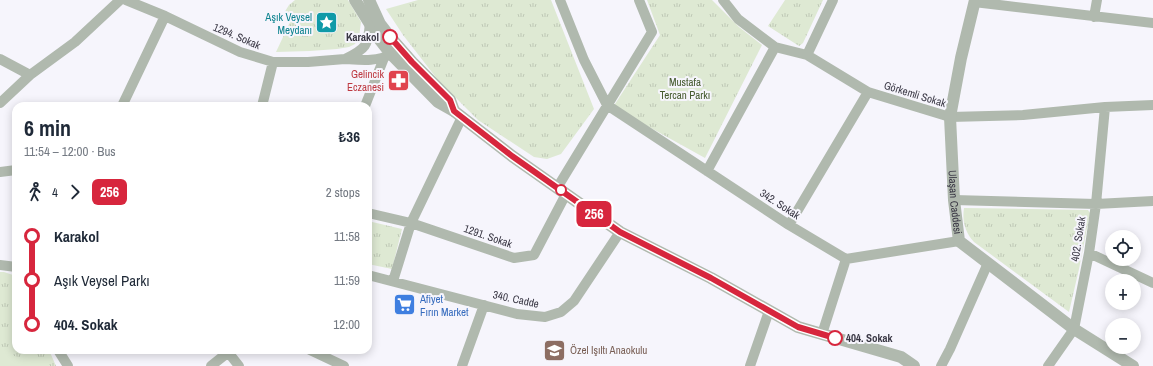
<!DOCTYPE html>
<meta charset="utf-8">
<style>
:root{--surface:#fff;--page:#f6f6f7;--text:#1f2937;--muted:#747a83}
body{margin:0;font-family:"Archivo Narrow",sans-serif;background:var(--page);color:var(--text);height:100vh;display:flex;flex-direction:column;font-size:15px;white-space:nowrap}
*{box-sizing:border-box;margin:0}
p{font-size:13px;color:var(--muted)}
.icon{flex:none;width:22px;height:22px;fill:none;stroke:currentColor;stroke-width:2;stroke-linecap:round;stroke-linejoin:round}
.map{position:relative;flex:1;overflow:hidden}
.details{position:absolute;left:12px;top:102px;width:360px;height:252px;display:flex;flex-direction:column;background:var(--surface);border-radius:12px;box-shadow:0 2px 10px #0003}
.details>*{flex:none}
.badge{padding:0 8px;border-radius:6px;font-size:14px;line-height:26px}
.controls{position:absolute;left:1105px;top:230px;display:grid;gap:8px}
.controls a{display:grid;place-items:center;width:36px;height:36px;border-radius:50%;background:var(--surface);box-shadow:0 2px 10px #0003;font-size:20px}
.map>.badge{position:absolute;translate:-50% -50%;box-shadow:0 0 0 2px #fff}
.legs{display:flex;align-items:center;gap:6px;height:44px;padding:0 12px;font-size:13px}
.legs p{margin-inline-start:auto}
.summary{display:flex;align-items:center;justify-content:space-between;height:68px;padding:0 12px}
h1{font-size:22px;font-weight:800;line-height:30px}
ul{padding:0 12px;list-style:none}
li{display:flex;align-items:center;gap:14px;height:44px;font-size:15px}
li i{display:grid;place-items:center;width:6px;height:100%;margin:0 5px;background:currentColor}
li i::after{content:'';width:10px;height:10px;margin:-5px;border:3px solid;border-radius:50%;background:var(--surface)}
li p{margin-inline-start:auto}
li:first-child i{background:linear-gradient(#0000 50%,currentColor 0)}
li:last-child i{background:linear-gradient(currentColor 50%,#0000 0)}
.map>svg:first-child{display:block}
.grass{fill:url(#grass-tufts)}
.pitch{fill:#dee9d3}
.lines{fill:none;stroke-linecap:round;stroke-linejoin:round}
.minor{stroke:#b0b9ae;stroke-width:10}
.tertiary{stroke:#b0b9ae;stroke-width:12}
.line-1-casing{stroke:#fff;stroke-width:9}
.line-1{stroke:#d7263d;stroke-width:6}
.stop-1-dot{fill:#fff;stroke:#d7263d;stroke-width:2}
.labels{text-anchor:middle;stroke-width:4;stroke-linejoin:round;paint-order:stroke}
.culture-label{font-size:11px;fill:#0d838f;stroke:#f6f5fc;text-anchor:end}
.street-label{font-size:11px;fill:#393744;stroke:#f6f5fc}
.stop-label{font-size:11px;font-weight:bold;fill:#393744;stroke:#f6f5fc;text-anchor:end}
.health-label{font-size:11px;fill:#be3a42;stroke:#f6f5fc;text-anchor:end}
.park-label{font-size:11px;fill:#465b30;stroke:#f6f5fc}
.shop-label{font-size:11px;fill:#366cbe;stroke:#f6f5fc;text-anchor:start}
.education-label{font-size:11px;fill:#785e54;stroke:#f6f5fc;text-anchor:start}
</style>
<div class="map">
<svg width="1153" height="366" viewBox="0 0 1153 366">
<defs>
<pattern id="grass-tufts" width="24" height="20" patternUnits="userSpaceOnUse"><rect width="24" height="20" fill="#dee9d3"/><path d="M3 7l-1-3M5 7V3M7 7l1-3M15 17l-1-3M17 17v-4M19 17l1-3" fill="none" stroke="#bfc8b6"/></pattern>
</defs>
<rect width="100%" height="100%" fill="#f6f5fc"/>
<!-- grass -->
<path class="grass" d="M295,0h53l13,22 -2,15 -4,7 -6,3 -12,2 -27,2 -34,1 15,-32 -7,-7 5,-8z
M418,0h133l43,109 -33,45 -14,5 -13,-2 -56,-37 -40,-40 -35,-45 -17,-26z
M647,0h65l27,27 23,18 -57,113 -92,-51 47,-72z
M785,0h38l-20,43 -4,3 -31,-20z
M964,208l124,2 2,3 -11,56 -10,43 -95,-70c-9,-10 -12,-21 -10,-34z
M368,221l34,8 -10,40 -24,-5z
M0,272h4l12,4v74h33l7,16h-56z"/>
<!-- pitch -->
<path class="pitch" d="M0,353l38,8 -1,5h-37z"/>
<g class="lines">
<!-- minor -->
<path class="minor" d="M126,0l39,16 75,36 33,10h35l37,-3
M560,0l24,60 23,45 182,120 57,34 113,-18
M723,0l15,19 37,28 32,8 61,37 82,25 73,-2 82,-8 48,-2
M974,2l179,21
M1094,17l3,-17
M370,23c-2,23 -4,26 -25,36 16,1 32,3 46,-5
M807,55l26,-55
M0,59l30,16
M0,103l30,-28 45,-33 45,-42
M122,106l43,-90
M262,106l11,-44
M365,106l19,-48
M707,171l68,-124
M0,172l16,-2
M557,188l95,-156 -13,-32
M954,200l142,4 57,-3
M368,213l43,10 103,35 20,-3 32,-61
M789,225l79,-133
M1089,253l64,30
M0,265l16,2
M368,275l149,39 28,3 16,-5 13,-11 46,-69
M393,281l18,-58 51,-106
M822,334l24,-75
M58,350l10,16
M228,350v2l11,14
M310,350l34,16
M211,366l20,-16
M462,366l22,-61
M750,366l19,-55
M941,366l9,-17 38,-86
M1048,366l26,-37 15,-76 7,-49 9,-97"/>
<!-- tertiary -->
<g class="tertiary">
<path d="M355,0l25,40 11,14 47,48 16,9 58,45 108,76 91,46 87,49 103,30 13,9"/>
<path d="M369,0l11,24 10,13 22,25 38,38 4,11"/>
<path id="s1" d="M975,0l-14,58 -11,59 4,83 5,41 115,88 59,37"/>
</g>
</g>
<g class="lines">
<defs>
<path id="line-1" d="M390,37l22,25 38,38 4,11 58,45 108,76 91,46 87,49 37,11"/>
</defs>
<!-- line-1 casing -->
<use href="#line-1" class="line-1-casing"/>
<!-- line-1 -->
<use href="#line-1" class="line-1"/>
</g>
<!-- icons -->
<defs>
<symbol id="sight-square" viewBox="-11 -11 22 22"><rect x="-9" y="-9" width="18" height="18" rx="4" fill="#0f9aa8" stroke="#f6f5fc"/><path d="M0-6L1.8-2.2L6-1.7L2.9 1.2L3.7 5.4L0 3.3L-3.7 5.4L-2.9 1.2L-6-1.7L-1.8-2.2Z" fill="#fff"/></symbol>
<symbol id="pharmacy-square" viewBox="-11 -11 22 22"><rect x="-9" y="-9" width="18" height="18" rx="4" fill="#e0444e" stroke="#f6f5fc"/><path d="M-2-6h4v4h4v4h-4v4h-4v-4h-4v-4h4Z" fill="#fff"/></symbol>
<symbol id="supermarket-square" viewBox="-11 -11 22 22"><rect x="-9" y="-9" width="18" height="18" rx="4" fill="#3f7fe0" stroke="#f6f5fc"/><path d="M-6-5.5h2.5l.6 2H6L4.5 2H-2.5L-4.4-4H-6ZM-1.5 3.2a1.3 1.3 0 1 0 .1 0ZM3 3.2a1.3 1.3 0 1 0 .1 0Z" fill="#fff"/></symbol>
<symbol id="school-square" viewBox="-11 -11 22 22"><rect x="-9" y="-9" width="18" height="18" rx="4" fill="#8d6e63" stroke="#f6f5fc"/><path d="M0-5L7-2L0 1L-7-2ZM-4 1L0 2.5L4 1V4Q0 6-4 4Z" fill="#fff"/></symbol>
</defs>
<g fill-rule="evenodd">
<use href="#sight-square" x="314" y="10" width="25" height="25"/>
<use href="#pharmacy-square" x="386" y="68" width="25" height="25"/>
<use href="#supermarket-square" x="392" y="292" width="25" height="25"/>
<use href="#school-square" x="542" y="338" width="25" height="25"/>
</g>
<!-- markers -->
<g class="stop-1-dot">
<circle cx="390" cy="37" r="7"/>
<circle cx="561" cy="190" r="5"/>
<circle cx="835" cy="338" r="7"/>
</g>
<g class="labels">
<!-- culture labels -->
<g class="culture-label">
<text x="312" y="21">Aşık Veysel<tspan x="312" dy="13">Meydanı</tspan></text>
</g>
<!-- street labels -->
<g class="street-label">
<text transform="translate(237 36) rotate(23)" y="4">1294. Sokak</text>
<text transform="translate(915 94) rotate(17)" y="4">Görkemli Sokak</text>
<text dy="4" stroke="none"><textPath href="#s1" startOffset="205">Ulaşan Caddesi</textPath></text>
<text transform="translate(780 204) rotate(33)" y="4">342. Sokak</text>
<text transform="translate(488 236) rotate(19)" y="4">1291. Sokak</text>
<text transform="translate(1078 239) rotate(-81)" y="4">402. Sokak</text>
<text transform="translate(516 299) rotate(12)" y="4">340. Cadde</text>
</g>
<!-- stop labels -->
<g class="stop-label">
<text x="379" y="41">Karakol</text>
<text x="846" y="342" text-anchor="start">404. Sokak</text>
</g>
<!-- health labels -->
<g class="health-label">
<text x="384" y="78">Gelincik<tspan x="384" dy="13">Eczanesi</tspan></text>
</g>
<!-- park labels -->
<g class="park-label">
<text x="685" y="86">Mustafa<tspan x="685" dy="13">Tercan Parkı</tspan></text>
</g>
<!-- shop labels -->
<g class="shop-label">
<text x="420" y="303">Afiyet<tspan x="420" dy="13">Fırın Market</tspan></text>
</g>
<!-- education labels -->
<g class="education-label">
<text x="570" y="354">Özel Işıltı Anaokulu</text>
</g>
</g>
</svg>
<div class="controls">
<a><svg class="icon" aria-label="locate" viewBox="0 0 24 24"><circle cx="12" cy="12" r="6"/><path d="M12 2v4M12 18v4M2 12h4M18 12h4"/></svg></a>
<a>+</a>
<a>−</a>
</div>
<b class="badge" style="left:594px;top:214px;background:#d7263d;color:#fff">256</b>
<section class="details">
<div class="summary"><div><h1>6 min</h1><p>11:54 – 12:00 · Bus</p></div><b>₺36</b></div>
<div class="legs"><svg class="icon" aria-label="walk" viewBox="0 0 24 24"><circle cx="13" cy="4" r="2"/><path d="M13 8l-2 6 4 7M11 14l-3 7M7 12l3-4h3l4 4"/></svg>4<svg class="icon" aria-label="forward" viewBox="0 0 24 24"><path d="M9 5l7 7-7 7"/></svg><b class="badge" style="background:#d7263d;color:#fff">256</b><p>2 stops</p></div>
<ul>
<li><i style="color:#d7263d"></i><b>Karakol</b><p>11:58</p></li>
<li><i style="color:#d7263d"></i><span>Aşık Veysel Parkı</span><p>11:59</p></li>
<li><i style="color:#d7263d"></i><b>404. Sokak</b><p>12:00</p></li>
</ul>
</section>
</div>
